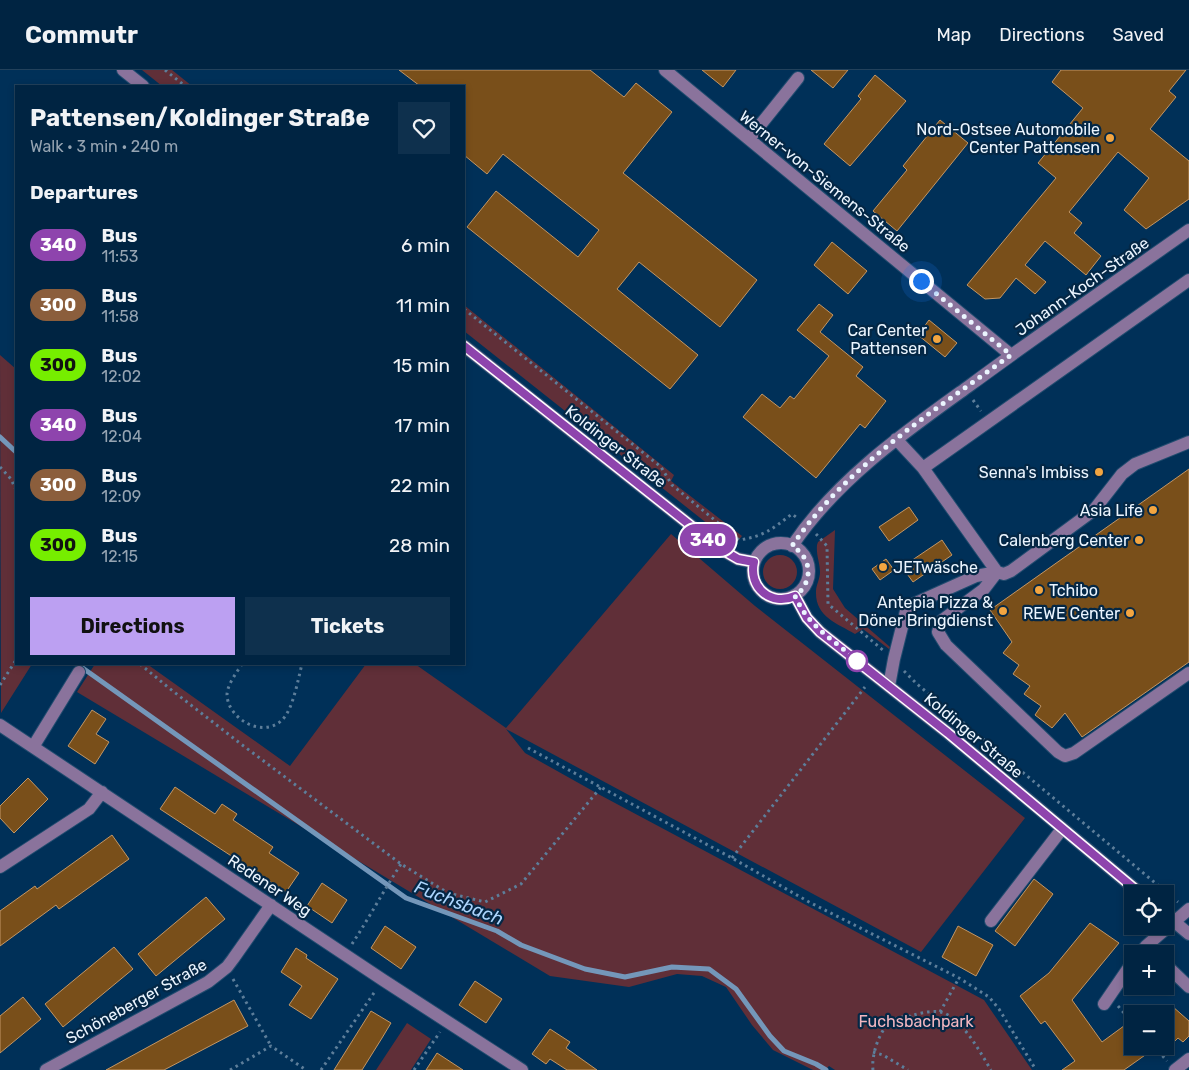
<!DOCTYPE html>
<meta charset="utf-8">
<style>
:root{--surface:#002442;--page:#0e304d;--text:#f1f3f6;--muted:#95a4b2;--line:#22415b;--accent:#bca0f2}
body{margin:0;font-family:Rubik,sans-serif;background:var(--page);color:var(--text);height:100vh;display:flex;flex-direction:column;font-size:19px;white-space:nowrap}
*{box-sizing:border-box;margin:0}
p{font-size:16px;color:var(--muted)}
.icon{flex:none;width:28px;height:28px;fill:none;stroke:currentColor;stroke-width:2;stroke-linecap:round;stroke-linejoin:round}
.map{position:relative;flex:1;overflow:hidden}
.sheet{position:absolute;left:15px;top:15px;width:450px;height:580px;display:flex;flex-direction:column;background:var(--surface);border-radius:0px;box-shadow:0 2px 8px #0003,0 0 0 1px var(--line)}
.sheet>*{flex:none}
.badge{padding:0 10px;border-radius:16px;font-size:18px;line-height:32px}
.tools{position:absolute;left:1124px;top:815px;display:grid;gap:10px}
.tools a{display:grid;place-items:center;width:50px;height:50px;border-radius:0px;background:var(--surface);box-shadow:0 2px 8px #0003,0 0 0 1px var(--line);font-size:25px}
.you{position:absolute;width:25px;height:25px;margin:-12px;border:4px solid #fff;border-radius:50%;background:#1a73e8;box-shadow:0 0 0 8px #1a73e833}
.map>.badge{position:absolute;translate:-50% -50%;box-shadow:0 0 0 2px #fff}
h2{padding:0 15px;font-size:19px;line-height:45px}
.round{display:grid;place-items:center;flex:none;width:52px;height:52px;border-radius:0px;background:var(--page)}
.overview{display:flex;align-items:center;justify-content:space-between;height:85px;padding:0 15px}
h1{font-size:24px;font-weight:700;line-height:38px}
.button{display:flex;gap:10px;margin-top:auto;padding:10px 15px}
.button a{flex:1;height:58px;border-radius:0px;background:var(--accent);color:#111;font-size:20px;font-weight:700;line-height:58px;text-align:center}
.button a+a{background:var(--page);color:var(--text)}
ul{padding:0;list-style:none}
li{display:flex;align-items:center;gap:15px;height:60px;padding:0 15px}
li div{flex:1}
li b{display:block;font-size:19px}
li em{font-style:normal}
li .badge{min-width:55px;font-weight:700;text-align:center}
header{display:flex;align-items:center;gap:30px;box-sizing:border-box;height:70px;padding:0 25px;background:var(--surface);border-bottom:1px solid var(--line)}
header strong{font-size:24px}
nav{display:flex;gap:28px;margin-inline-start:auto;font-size:18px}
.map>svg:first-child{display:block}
.green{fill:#602f38}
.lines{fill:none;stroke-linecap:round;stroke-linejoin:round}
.stream{stroke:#7497ba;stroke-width:5}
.building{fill:#794f1a;stroke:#c39664}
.minor-casing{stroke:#214c6f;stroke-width:14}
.path{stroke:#5d7e9a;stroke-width:3;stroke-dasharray:2.5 4;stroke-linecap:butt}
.minor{stroke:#8a739c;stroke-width:12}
.line-casing{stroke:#fff;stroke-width:11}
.line{stroke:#8e44ad;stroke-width:8}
.walk{stroke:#ebf5ff;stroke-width:5;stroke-dasharray:0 9}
.poi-dot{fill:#f2a541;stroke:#042745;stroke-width:2}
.stop-dot{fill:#fff;stroke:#8e44ad;stroke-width:2.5}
.labels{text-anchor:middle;stroke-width:4.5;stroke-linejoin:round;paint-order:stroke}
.poi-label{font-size:16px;fill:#ebf5ff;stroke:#042745;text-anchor:end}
.street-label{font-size:16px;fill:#ebf5ff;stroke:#042745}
.park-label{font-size:16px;fill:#f3b7c0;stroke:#042745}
.water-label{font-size:18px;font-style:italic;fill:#add5fd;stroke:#042745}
</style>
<header>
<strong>Commutr</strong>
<nav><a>Map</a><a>Directions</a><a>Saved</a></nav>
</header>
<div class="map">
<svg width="1189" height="1000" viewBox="0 0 1189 1000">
<rect width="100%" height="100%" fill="#003058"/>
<!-- green -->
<path class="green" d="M142,0h30l20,16h-30z
M464,235l210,170 -3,6 71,55 -5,6 -14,-6 -259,-205z
M0,285l16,14v295h16l-31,49z
M835,460l-2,59 12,19 45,39 -1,2 -26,-20 -8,5c-18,-11 -40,-17 -39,-43 0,-6 4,-12 4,-19 0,-9 -4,-17 -3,-27l1,-3z
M671,464l84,72 270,212 -104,134 -415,-223 19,24 75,42 384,205 48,70h-197l-6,-4 -4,4h-12l-40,-20 -21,-25 -26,-38 -24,-11 -25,-2 -48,13 -79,-11 -473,-284 18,-28h52l143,102 76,-102h49l91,64z
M763 502a17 17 0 1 1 34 0a17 17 0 1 1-34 0Z
M407,953l24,16 -20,31h-35z"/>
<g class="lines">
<!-- stream -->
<path class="stream" d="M0,367l16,15
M77,594l329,234 91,33 24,14 64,24 40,8 47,-10 37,2 27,20 34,47 14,15 32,13 10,6"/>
</g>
<!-- building -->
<path class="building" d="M399,0h191l34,27 12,-14 36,29 -49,61 134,107 -37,47 -81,-65 -22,27 81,66 -28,34 -203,-162 29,-36 82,66 21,-27 -96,-76 -16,20 -23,-19v-69h-44z
M702,0h34l-13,17z
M811,0h37l-15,18z
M1061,0h125l-17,21 7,6 -26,32 39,32v38l-43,30 -22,-19 25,-32 -31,-26 -49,60 13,11 -8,10 27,23 -15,19 -41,-34 -20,24 21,17 -11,12 -19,-16 -16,20 -15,1 -18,-14 89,-107 -18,-15 45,-55 -31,-26z
M875,5l31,26 -56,65 -26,-22 37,-45 -3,-3z
M940,50l28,23 -71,88 -24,-20 34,-41 -4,-4z
M832,172l35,29 -19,23 -34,-29z
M819,234l14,11 -13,17 43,35 -7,9 30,25 -21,27 -5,-4 -44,54 -73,-61 19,-23 18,14 10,-12 4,3 35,-43 -32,-26z
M929,250l28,23 -12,14 -27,-22z
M1189,399v193l-107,75 -17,-24 -13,15 -17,-13 6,-9 -17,-12 6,-8 -17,-12 6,-9 -16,-12 9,-11 -22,-32z
M909,437l9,13 -29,21 -10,-14z
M942,470l10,15 -39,27 -11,-15z
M886,489l8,11 -14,10 -8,-11z
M92,640l14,9 -10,15 13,8 -14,22 -27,-18z
M28,708l20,21 -34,34 -14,-15v-12z
M175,717l40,27 7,-10 15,10 -4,6 40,27 -4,6 30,20 -13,19 -126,-83z
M112,765l17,24 -70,50 -3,-4 -56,41v-35l35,-25 2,3z
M1034,809l19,15 -38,52 -20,-15z
M322,813l25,17 -15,23 -25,-17z
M206,827l19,22 -69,57 -18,-22z
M1090,853l29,20 -47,57 30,42 30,-22v26h26l-34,24h-62l13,-9 -30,-40 -4,3 -21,-28 29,-23z
M385,856l31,21 -15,22 -30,-21z
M958,856l35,19 -17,31 -34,-19z
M114,877l19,22 -70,58 -18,-23z
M296,878l11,7 -1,3 32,21 -27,40 -22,-14 13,-19 -21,-14z
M475,911l27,18 -16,24 -27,-18z
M23,927l18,22 -41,34v-37z
M234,930l14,26 -84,44h-58z
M1172,936l17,15v15l-6,6 -5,-4 -3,3 -10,-9v-18z
M371,941l20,12 -9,15 -20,32h-28z
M550,959l20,13 -4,6 31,22h-30l-17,-11 -4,5 -14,-10z
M437,983l26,17h-37z"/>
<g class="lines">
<defs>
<path id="minor" d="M123,0l20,16
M665,0l346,285
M749,69l49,-61
M464,276l255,202 19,11 16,3
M896,369l27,29 74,104 7,2 7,-3 83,-61 28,-36 13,-10 54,-22
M923,398l266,-188
M753 501a28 28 0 1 1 56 0a28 28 0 1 1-56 0Z
M792,476c45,-67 113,-114 177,-160 72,-53 146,-104 220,-156
M997,502l-13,17 -43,32 -3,11 8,13 112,107 7,4 9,-3 115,-80
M795,526l12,22 13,14 128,101 193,161
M889,616l5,-27 13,-52 69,-31 21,-4
M0,655l383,255 139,90
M33,677l46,-75
M0,797l89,-58 13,-17
M1165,844l24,20
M991,851l71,-92
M1140,884l6,-8 43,-37
M1165,894l24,23
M1104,934l28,-41
M46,1000l162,-88 19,-15 6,-8 38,-54
M1175,1000l14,-11"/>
</defs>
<!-- minor casing -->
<use href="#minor" class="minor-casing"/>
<!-- path -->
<path class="path" d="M165,0l20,16
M464,239l197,158 11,18 67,55c26,-4 33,-11 53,-26l4,3
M973,330l8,11
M0,397l11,12 5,11
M816,464l11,12 1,58 56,47
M140,594l29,24 72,56 160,120 47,29 37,9 36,-18 80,-97
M242,594c-5,8 -15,21 -15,31 1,24 35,43 54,26 12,-10 17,-42 21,-57
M904,601l13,13 261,218
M0,615l16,-25
M528,678l204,110 77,44 150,76 30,19 10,12 37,61
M732,788l133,-171
M352,874c17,-26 32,-54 49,-80
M233,909l38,67
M1118,936l14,16
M940,942l19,-34
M887,957c11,1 18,-2 25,-11
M1154,976l13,15
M873,982l10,3 25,15
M230,1000l41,-24 35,24
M321,1000l55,-80
M414,1000l26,-38
M873,1000c-2,-15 7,-44 22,-51 6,-3 13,-2 19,-4 10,-3 25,-6 34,0 19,12 32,37 43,55"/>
<!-- minor -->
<use href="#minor" class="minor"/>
</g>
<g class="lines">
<defs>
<path id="line" d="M464,276l255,202 19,11 16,3c-6,25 17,45 41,34l12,22 13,14 128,101 193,161"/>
</defs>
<!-- line casing -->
<use href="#line" class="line-casing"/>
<!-- line -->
<use href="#line" class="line"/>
<!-- walk -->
<path class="walk" d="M857,591c-23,-22 -48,-33 -62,-65 19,-14 17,-39 -3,-50 53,-79 143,-136 219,-191l-90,-74"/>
</g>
<!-- markers -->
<g class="poi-dot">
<circle cx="1110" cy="68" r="5"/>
<circle cx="937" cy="269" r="5"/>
<circle cx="1099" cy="402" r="5"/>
<circle cx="1153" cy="440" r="5"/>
<circle cx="1139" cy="470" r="5"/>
<circle cx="883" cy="497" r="5"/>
<circle cx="1039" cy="520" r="5"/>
<circle cx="1003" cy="541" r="5"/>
<circle cx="1130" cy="543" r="5"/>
</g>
<circle class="stop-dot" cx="857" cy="591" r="10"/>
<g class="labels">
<!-- poi labels -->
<g class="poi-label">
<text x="1100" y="65">Nord-Ostsee Automobile<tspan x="1100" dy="18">Center Pattensen</tspan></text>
<text x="927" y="266">Car Center<tspan x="927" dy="18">Pattensen</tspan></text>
<text x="1089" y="408">Senna's Imbiss</text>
<text x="1143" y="446">Asia Life</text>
<text x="1129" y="476">Calenberg Center</text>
<text x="893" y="503" text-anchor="start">JETwäsche</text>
<text x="1049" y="526" text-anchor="start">Tchibo</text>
<text x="993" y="538">Antepia Pizza &amp;<tspan x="993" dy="18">Döner Bringdienst</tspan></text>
<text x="1120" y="549">REWE Center</text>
</g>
<!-- street labels -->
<g class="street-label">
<text transform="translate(825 111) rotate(39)" y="6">Werner-von-Siemens-Straße</text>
<text transform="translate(1082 216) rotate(-35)" y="6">Johann-Koch-Straße</text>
<text transform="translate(616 376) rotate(38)" y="6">Koldinger Straße</text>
<text transform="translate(974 665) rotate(40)" y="6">Koldinger Straße</text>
<text transform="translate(270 815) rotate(34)" y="6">Redener Weg</text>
<text transform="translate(136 931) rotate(-29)" y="6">Schöneberger Straße</text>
</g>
<!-- park labels -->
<g class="park-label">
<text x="916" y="957">Fuchsbachpark</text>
</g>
<!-- water labels -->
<g class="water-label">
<text transform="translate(459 833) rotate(21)" y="6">Fuchsbach</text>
</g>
</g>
</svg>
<div class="tools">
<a><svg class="icon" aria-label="locate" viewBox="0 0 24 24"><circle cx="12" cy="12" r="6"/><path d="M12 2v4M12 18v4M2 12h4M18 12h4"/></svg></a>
<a>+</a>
<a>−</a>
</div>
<div class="you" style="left:921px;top:211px"></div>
<b class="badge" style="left:708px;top:470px;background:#8e44ad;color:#fff">340</b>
<section class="sheet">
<div class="overview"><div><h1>Pattensen/Koldinger Straße</h1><p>Walk · 3 min · 240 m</p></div><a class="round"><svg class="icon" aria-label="heart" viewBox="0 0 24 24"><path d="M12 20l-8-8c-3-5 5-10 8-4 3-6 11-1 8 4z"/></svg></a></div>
<h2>Departures</h2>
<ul>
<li><span class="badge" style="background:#8e44ad;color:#fff">340</span><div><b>Bus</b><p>11:53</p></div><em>6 min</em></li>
<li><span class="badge" style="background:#8b5e3c;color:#fff">300</span><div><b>Bus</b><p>11:58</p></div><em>11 min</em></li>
<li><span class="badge" style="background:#76ee00;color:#111">300</span><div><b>Bus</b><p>12:02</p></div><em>15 min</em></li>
<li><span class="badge" style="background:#8e44ad;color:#fff">340</span><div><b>Bus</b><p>12:04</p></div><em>17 min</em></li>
<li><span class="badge" style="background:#8b5e3c;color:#fff">300</span><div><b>Bus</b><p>12:09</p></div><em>22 min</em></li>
<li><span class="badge" style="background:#76ee00;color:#111">300</span><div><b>Bus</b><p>12:15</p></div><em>28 min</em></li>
</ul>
<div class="button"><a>Directions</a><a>Tickets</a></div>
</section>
</div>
